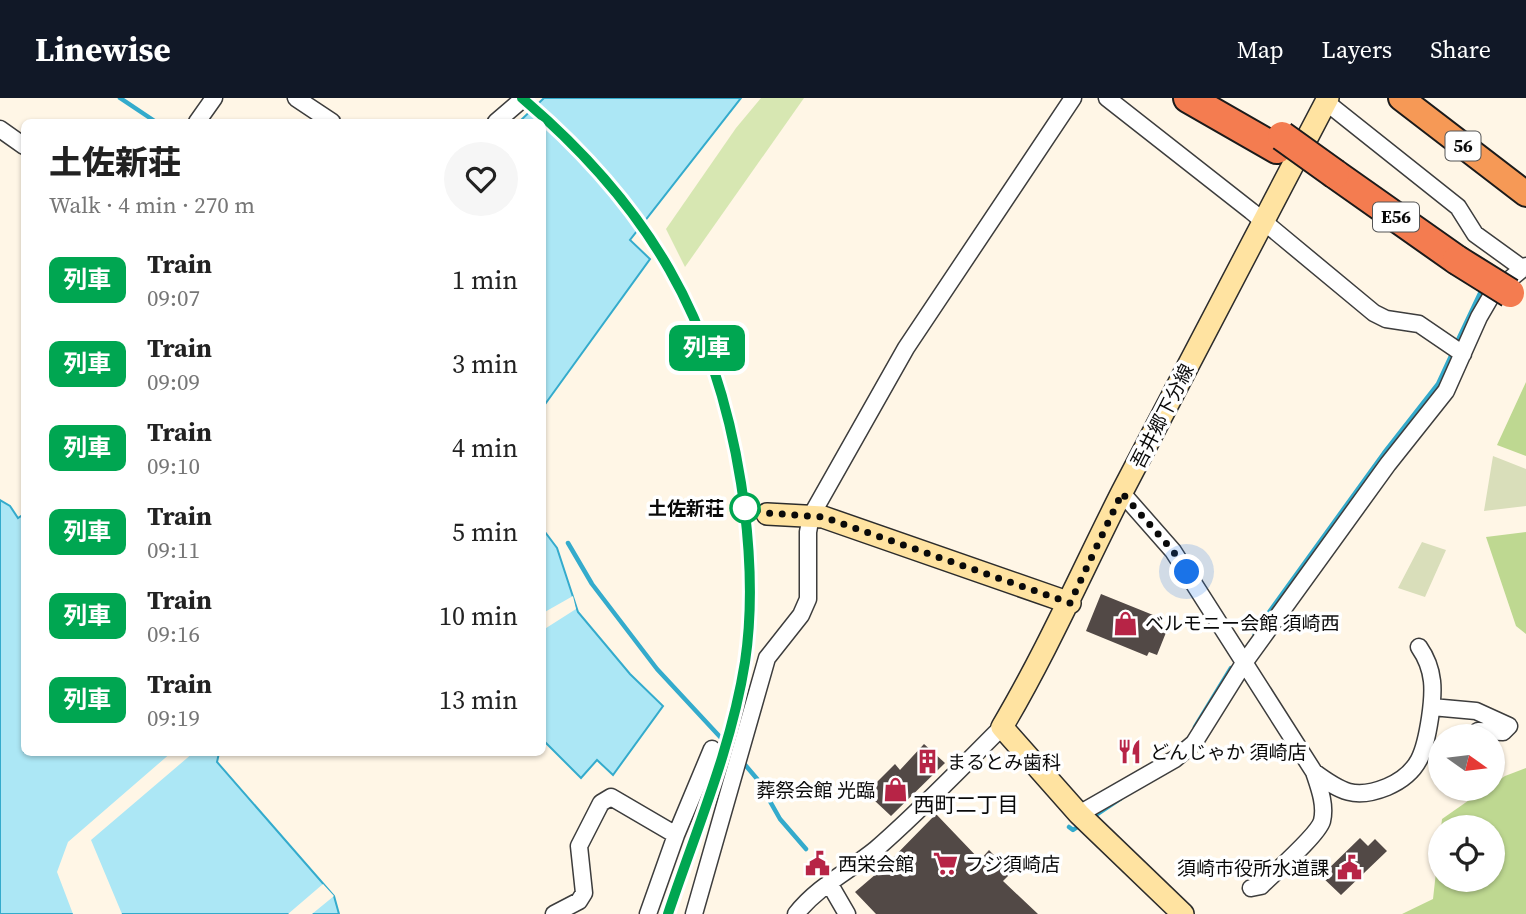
<!DOCTYPE html>
<meta charset="utf-8">
<style>
:root{--surface:#fff;--page:#f6f6f6;--text:#222;--muted:#767676;--accent:#111827}
body{margin:0;font-family:"Source Serif 4","Noto Sans JP",serif;background:var(--page);color:var(--text);height:100vh;display:flex;flex-direction:column;font-size:26px;white-space:nowrap}
*{box-sizing:border-box;margin:0}
p{font-size:23px;color:var(--muted)}
.icon{flex:none;width:38px;height:38px;fill:none;stroke:currentColor;stroke-width:2;stroke-linecap:round;stroke-linejoin:round}
.map{position:relative;flex:1;overflow:hidden}
.side{position:absolute;left:21px;top:21px;width:525px;height:637px;display:flex;flex-direction:column;background:var(--surface);border-radius:10px;box-shadow:0 2px 5px #0004}
.side>*{flex:none}
.badge{padding:0 14px;border-radius:10px;font-size:24px;line-height:46px}
.needle{width:46px;rotate:104deg}
.buttons{position:absolute;left:1428px;top:626px;display:grid;gap:14px}
.buttons a{display:grid;place-items:center;width:77px;height:77px;border-radius:50%;background:var(--surface);box-shadow:0 2px 5px #0004;font-size:35px}
.you{position:absolute;width:35px;height:35px;margin:-18px;border:5px solid #fff;border-radius:50%;background:#1a73e8;box-shadow:0 0 0 10px #1a73e833}
.map>.badge{position:absolute;translate:-50% -50%;box-shadow:0 0 0 4px #fff}
.round{display:grid;place-items:center;flex:none;width:74px;height:74px;border-radius:37px;background:var(--page)}
.summary{display:flex;align-items:center;justify-content:space-between;height:119px;padding:0 28px}
h1{font-size:33px;font-weight:800;line-height:52px}
ul{padding:0;list-style:none}
li{display:flex;align-items:center;gap:21px;height:84px;padding:0 28px}
li div{flex:1}
li b{display:block;font-size:26px}
li em{font-style:normal}
li .badge{min-width:77px;font-weight:700;text-align:center}
header{display:flex;align-items:center;gap:42px;box-sizing:border-box;height:98px;padding:0 35px;background:var(--accent);color:#fff}
header strong{font-size:33px}
nav{display:flex;gap:38px;margin-inline-start:auto;font-size:24px}
.map>svg:first-child{display:block}
.green{fill:#d7e7b2}
.forest{fill:#bed891}
.cemetery{fill:#d9deba}
.water{fill:#ace7f5;stroke:#34abcc;stroke-width:2}
.pier{fill:#fff6e6}
.lines{fill:none;stroke-linecap:round;stroke-linejoin:round}
.stream{stroke:#34abcc;stroke-width:4.5}
.building{fill:#524946}
.minor-tunnel{stroke:#dad3c5;stroke-width:16;stroke-dasharray:16 8;stroke-linecap:butt}
.minor-casing{stroke:#3d3d3d;stroke-width:19}
.secondary-casing{stroke:#2c2c2c;stroke-width:24}
.trunk-casing{stroke:#1b1b1b;stroke-width:28}
.motorway-casing{stroke:#1b1b1b;stroke-width:32}
.minor{stroke:#fff;stroke-width:16}
.secondary{stroke:#ffe3a1;stroke-width:21}
.trunk{stroke:#f69956;stroke-width:24}
.motorway{stroke:#f47c50;stroke-width:28}
.rail-casing{stroke:#b72446;stroke-width:7}
.rail{stroke:#fff;stroke-width:4.5;stroke-dasharray:13;stroke-linecap:butt}
.motorway-bridge-casing{stroke:#1b1b1b;stroke-width:32;stroke-linecap:butt}
.motorway-bridge{stroke:#f47c50;stroke-width:28}
.line-casing{stroke:#fff;stroke-width:16}
.line{stroke:#00a651;stroke-width:10}
.walk{stroke:#0a0a0a;stroke-width:7;stroke-dasharray:0 12.6}
.stop-dot{fill:#fff;stroke:#00a651;stroke-width:3.5}
.labels{text-anchor:middle;stroke-width:7;stroke-linejoin:round;paint-order:stroke}
.shield{fill:#fff;stroke:#545454;stroke-width:2}
.shield-label{font-size:18px;font-weight:bold;fill:#0a0a0a}
.street-label{font-size:19px;fill:#0a0a0a;stroke:#fff}
.stop-label{font-size:19px;font-weight:bold;fill:#0a0a0a;stroke:#fff;text-anchor:end}
.poi-label{font-size:19px;fill:#0a0a0a;stroke:#fff;text-anchor:start}
.neighbourhood-label{font-size:21px;fill:#0a0a0a;stroke:#fff}
</style>
<header>
<strong>Linewise</strong>
<nav><a>Map</a><a>Layers</a><a>Share</a></nav>
</header>
<div class="map">
<svg width="1526" height="816" viewBox="0 0 1526 816">
<rect width="100%" height="100%" fill="#fff6e6"/>
<!-- green -->
<path class="green" d="M761,0h43l-119,169 -19,-38 70,-101z"/>
<!-- forest -->
<path class="forest" d="M1526,284v74l-29,-11z
M1526,434v102l-10,-8 -30,-89z
M1526,670v146h-124l31,-15 7,-63v44h53v-52h-52l1,-9 43,-30h8v-5l12,-8z"/>
<!-- cemetery -->
<path class="cemetery" d="M1493,358l33,13v37l-42,5z
M1422,444l24,8 -21,47 -27,-9z"/>
<!-- water -->
<path class="water" d="M544,0h197l-111,142 20,19 -107,148 -1,-285h-23z
M0,402l10,6 8,12 6,-4v238l195,1 -2,9 117,134 5,18h-339z
M542,430l15,20 21,64 52,62 33,32 -50,69 -16,-15 -16,18 -38,-38z"/>
<!-- pier -->
<path class="pier" d="M573,498l3,13 -33,21v-17z
M172,654l21,1 -102,87 31,74h-49l-16,-42 11,-30z
M323,786l11,12 -22,18h-24z"/>
<g class="lines">
<!-- stream -->
<path class="stream" d="M120,0l36,24
M1457,244l26,-55
M568,445l24,41 65,85 78,84
M1254,535l130,-180 54,-69 13,-28
M1195,629l36,-59
M741,662l17,20 22,39 26,30
M1096,717l24,-16
M1069,729l4,3 6,-4"/>
</g>
<!-- building -->
<path class="building" d="M1101,496l62,25 -3,8 7,3 -10,25 -8,-3 -2,4 -61,-25z
M924,646l21,19 -54,53 -16,-15 3,-3 -9,-8 26,-26 5,6z
M936,716l44,46 9,-10 22,23 -8,8 35,33h-162l-21,-22 28,-24z
M1360,740l8,8 7,-7 12,12 -46,44 -20,-19z"/>
<g class="lines">
<!-- minor-tunnel -->
<path class="minor-tunnel" d="M711,675l12,7"/>
<defs>
<path id="minor" d="M296,0l36,24
M1107,0l144,113 123,102 12,6 33,5 44,30
M1326,4l132,105 17,27 47,34
M197,24l17,-24
M496,24l28,-24
M0,31l24,17
M1122,395l51,58 141,221c5,15 12,33 8,49 -4,14 -48,52 -61,65l-10,2
M1432,609l44,4 33,15 -6,6 -25,-1
M1314,674c27,20 41,28 73,15 33,-14 38,-36 43,-69 4,-27 5,-48 -11,-71
M1079,716l96,-55 19,-16 50,-80 144,-199 58,-73 33,-74 14,-24 33,-27
M829,785l18,31
M554,816l25,-13 5,-8 -5,-47 22,-43 10,-6 65,38
M648,816l28,-79 36,-86
M694,816l73,-256 34,-43 7,-16v-67l3,-16 95,-168 167,-250
M796,816c21,-27 53,-43 79,-64 45,-39 85,-81 127,-123"/>
<path id="secondary" d="M767,416l56,3 247,86
M1183,816l-104,-100 -77,-87c45,-76 80,-156 120,-235 68,-132 137,-263 206,-394"/>
<path id="trunk" d="M1401,0l125,96"/>
<path id="motorway" d="M1188,0l89,51
M1335,76l122,86"/>
</defs>
<!-- minor casing -->
<use href="#minor" class="minor-casing"/>
<!-- secondary casing -->
<use href="#secondary" class="secondary-casing"/>
<!-- trunk casing -->
<use href="#trunk" class="trunk-casing"/>
<!-- motorway casing -->
<use href="#motorway" class="motorway-casing"/>
<!-- minor -->
<use href="#minor" class="minor"/>
<!-- secondary -->
<use href="#secondary" class="secondary"/>
<!-- trunk -->
<use href="#trunk" class="trunk"/>
<!-- motorway -->
<use href="#motorway" class="motorway"/>
<defs>
<path id="rail" d="M522,0c128,109 192,220 219,385 10,59 13,119 4,179 -14,88 -49,168 -77,252"/>
</defs>
<!-- rail casing -->
<use href="#rail" class="rail-casing"/>
<!-- rail -->
<use href="#rail" class="rail"/>
<defs>
<path id="motorway-bridge" d="M1282,38l53,38
M1457,162l53,33"/>
</defs>
<!-- motorway-bridge casing -->
<use href="#motorway-bridge" class="motorway-bridge-casing"/>
<!-- motorway-bridge -->
<use href="#motorway-bridge" class="motorway-bridge"/>
</g>
<g class="lines">
<defs>
<path id="line" d="M522,0c127,108 193,221 219,385 9,59 13,119 4,179 -14,88 -49,168 -77,252"/>
</defs>
<!-- line casing -->
<use href="#line" class="line-casing"/>
<!-- line -->
<use href="#line" class="line"/>
<!-- walk -->
<path class="walk" d="M745,410l22,5 56,4 247,86 52,-110 51,58 14,21"/>
</g>
<!-- icons -->
<defs>
<symbol id="shop-bare" viewBox="-9 -9 18 18"><path d="M-5-2.5h2.3a2.7 3.5 0 0 1 5.4 0H5L5.5 6h-11ZM-1.5-2.5h3a1.5 2.3 0 0 0-3 0Z" fill="#b72446" stroke="#fff" stroke-width="2.5" paint-order="stroke"/></symbol>
<symbol id="restaurant-bare" viewBox="-9 -9 18 18"><path d="M-5-6h1v4h1v-4h1v4h1v-4h1v5L-1.5 .5V6h-2V.5L-5-1ZM5-6V6H3V1.5H1.5Q1.5-4 5-6Z" fill="#b72446" stroke="#fff" stroke-width="2.5" paint-order="stroke"/></symbol>
<symbol id="building-bare" viewBox="-9 -9 18 18"><path d="M-4-6H4V6H1V3H-1V6H-4ZM-2.5-4.3h1.7v1.8h-1.7ZM.8-4.3h1.7v1.8H.8ZM-2.5-1h1.7V.8h-1.7ZM.8-1h1.7V.8H.8Z" fill="#b72446" stroke="#fff" stroke-width="2.5" paint-order="stroke"/></symbol>
<symbol id="civic-bare" viewBox="-9 -9 18 18"><path d="M-.6-6.5H3V-4.5H.6V-3L4-1V1h2V6H-6V1h2V-1L-.6-3ZM-1.2 2.5V6h2.4V2.5Z" fill="#b72446" stroke="#fff" stroke-width="2.5" paint-order="stroke"/></symbol>
<symbol id="supermarket-bare" viewBox="-9 -9 18 18"><path d="M-6-5.5h2.5l.6 2H6L4.5 2H-2.5L-4.4-4H-6ZM-1.5 3.2a1.3 1.3 0 1 0 .1 0ZM3 3.2a1.3 1.3 0 1 0 .1 0Z" fill="#b72446" stroke="#fff" stroke-width="2.5" paint-order="stroke"/></symbol>
</defs>
<g fill-rule="evenodd">
<use href="#shop-bare" x="1108" y="508" width="35" height="35"/>
<use href="#restaurant-bare" x="1112" y="636" width="35" height="35"/>
<use href="#building-bare" x="910" y="646" width="35" height="35"/>
<use href="#shop-bare" x="878" y="674" width="35" height="35"/>
<use href="#civic-bare" x="800" y="748" width="35" height="35"/>
<use href="#supermarket-bare" x="928" y="748" width="35" height="35"/>
<use href="#civic-bare" x="1332" y="752" width="35" height="35"/>
</g>
<!-- markers -->
<circle class="stop-dot" cx="745" cy="410" r="14"/>
<g class="labels">
<!-- shield labels -->
<g class="shield">
<rect x="1445.5" y="33.5" width="35" height="29" rx="5"/>
<rect x="1373" y="104.5" width="46" height="29" rx="5"/>
</g>
<g class="shield-label">
<text x="1463" y="54">56</text>
<text x="1396" y="125">E56</text>
</g>
<!-- street labels -->
<g class="street-label">
<text transform="translate(1162 318) rotate(-63)" y="7">吾井郷下分線</text>
</g>
<!-- stop labels -->
<g class="stop-label">
<text x="724" y="417">土佐新荘</text>
</g>
<!-- poi labels -->
<g class="poi-label">
<text x="1145" y="532">ベルモニー会館 須崎西</text>
<text x="1150" y="661">どんじゃか 須崎店</text>
<text x="947" y="671">まるとみ歯科</text>
<text x="875" y="699" text-anchor="end">葬祭会館 光臨</text>
<text x="838" y="773">西栄会館</text>
<text x="965" y="773">フジ須崎店</text>
<text x="1329" y="777" text-anchor="end">須崎市役所水道課</text>
</g>
<!-- neighbourhood labels -->
<g class="neighbourhood-label">
<text x="966" y="714">西町二丁目</text>
</g>
</g>
</svg>
<div class="buttons">
<a><svg class="needle" viewBox="-14 -14 28 28"><path d="M0-13l5 13h-10z" fill="#e53935"/><path d="M0 13l5-13h-10z" fill="#767676"/></svg></a>
<a><svg class="icon" aria-label="locate" viewBox="0 0 24 24"><circle cx="12" cy="12" r="6"/><path d="M12 2v4M12 18v4M2 12h4M18 12h4"/></svg></a>
</div>
<div class="you" style="left:1187px;top:474px"></div>
<b class="badge" style="left:707px;top:250px;background:#00a651;color:#fff">列車</b>
<section class="side">
<div class="summary"><div><h1>土佐新荘</h1><p>Walk · 4 min · 270 m</p></div><a class="round"><svg class="icon" aria-label="heart" viewBox="0 0 24 24"><path d="M12 20l-8-8c-3-5 5-10 8-4 3-6 11-1 8 4z"/></svg></a></div>
<ul>
<li><span class="badge" style="background:#00a651;color:#fff">列車</span><div><b>Train</b><p>09:07</p></div><em>1 min</em></li>
<li><span class="badge" style="background:#00a651;color:#fff">列車</span><div><b>Train</b><p>09:09</p></div><em>3 min</em></li>
<li><span class="badge" style="background:#00a651;color:#fff">列車</span><div><b>Train</b><p>09:10</p></div><em>4 min</em></li>
<li><span class="badge" style="background:#00a651;color:#fff">列車</span><div><b>Train</b><p>09:11</p></div><em>5 min</em></li>
<li><span class="badge" style="background:#00a651;color:#fff">列車</span><div><b>Train</b><p>09:16</p></div><em>10 min</em></li>
<li><span class="badge" style="background:#00a651;color:#fff">列車</span><div><b>Train</b><p>09:19</p></div><em>13 min</em></li>
</ul>
</section>
</div>
